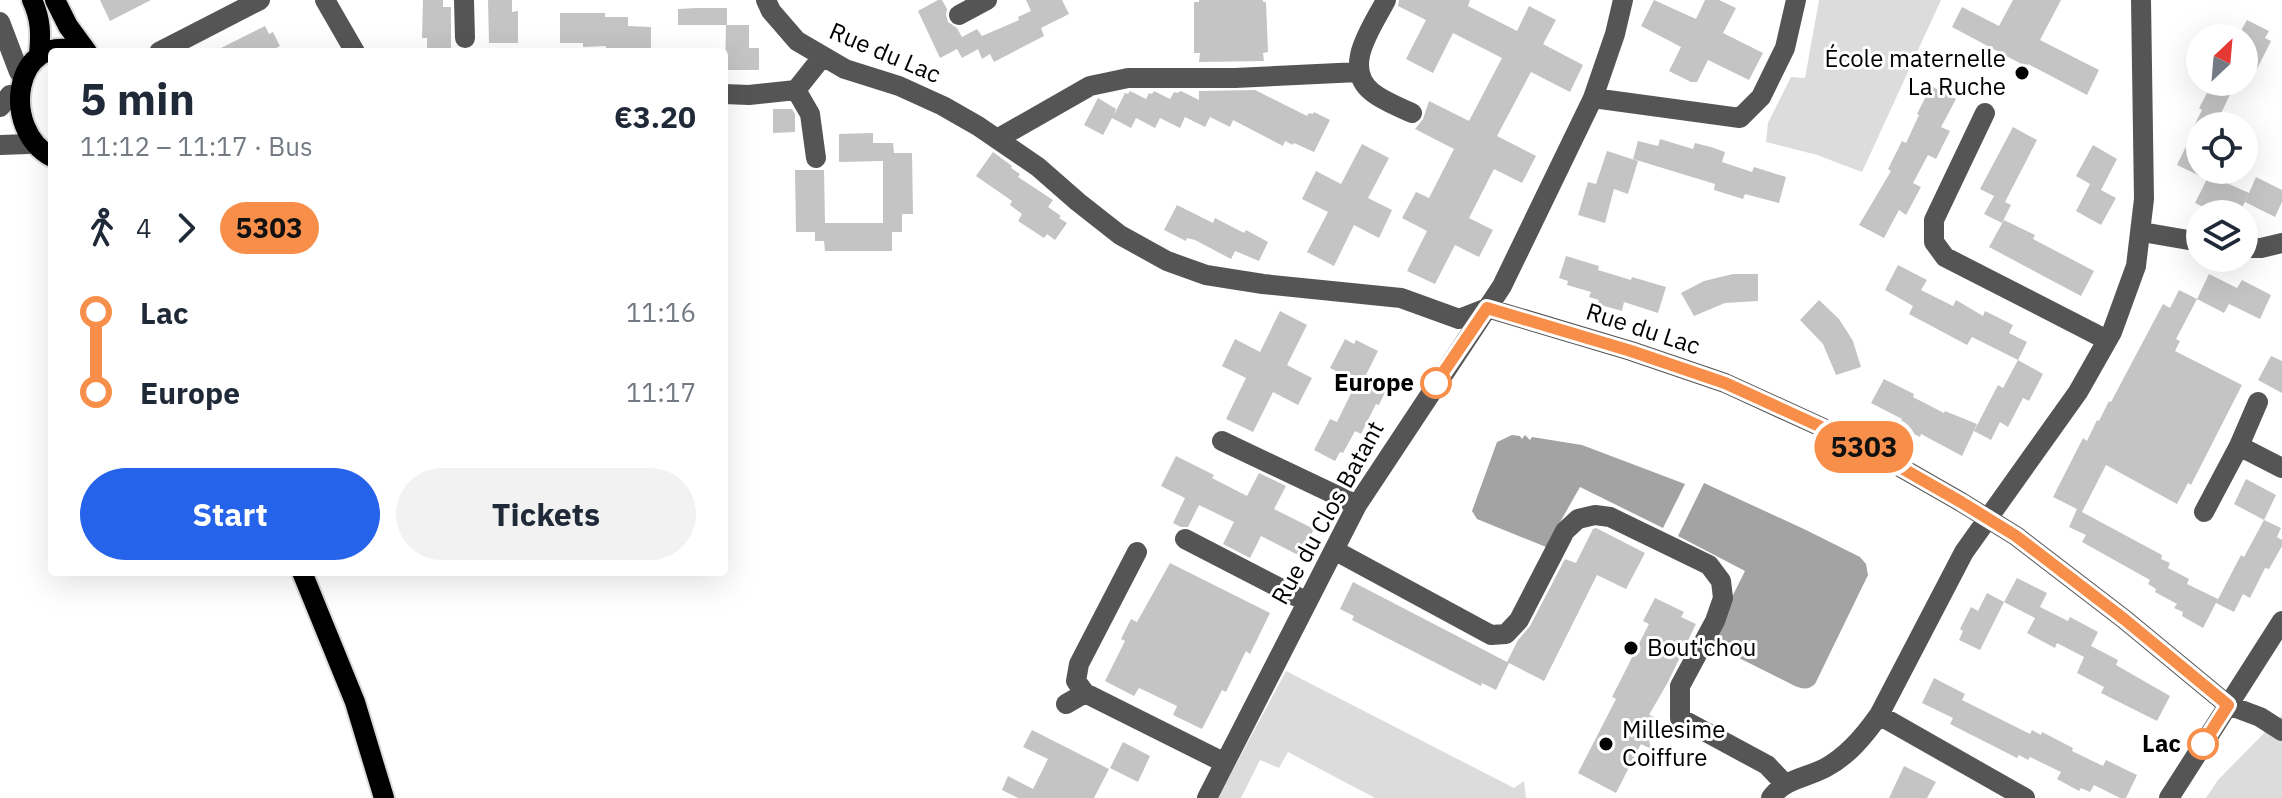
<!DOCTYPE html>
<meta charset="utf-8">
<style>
:root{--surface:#fff;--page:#f2f2f3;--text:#1f2937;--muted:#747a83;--accent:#2563eb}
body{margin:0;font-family:"IBM Plex Sans",sans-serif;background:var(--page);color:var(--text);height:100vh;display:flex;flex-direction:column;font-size:30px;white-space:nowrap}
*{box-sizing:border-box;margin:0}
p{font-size:26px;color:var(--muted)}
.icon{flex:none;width:44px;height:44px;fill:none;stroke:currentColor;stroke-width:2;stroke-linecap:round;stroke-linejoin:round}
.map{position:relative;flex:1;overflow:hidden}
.side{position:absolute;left:48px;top:48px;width:680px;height:528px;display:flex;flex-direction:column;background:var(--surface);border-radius:8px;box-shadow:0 8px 32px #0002}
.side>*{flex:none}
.badge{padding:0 16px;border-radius:26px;font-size:28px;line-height:52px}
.needle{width:52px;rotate:26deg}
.fabs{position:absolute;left:2186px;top:24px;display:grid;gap:16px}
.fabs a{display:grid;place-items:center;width:72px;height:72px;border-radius:50%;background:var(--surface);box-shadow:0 8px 32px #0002;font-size:40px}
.map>.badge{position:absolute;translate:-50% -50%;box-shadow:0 0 0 4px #fff}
.legs{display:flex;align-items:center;gap:12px;height:88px;padding:0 32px;font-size:26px}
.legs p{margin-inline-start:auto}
.summary{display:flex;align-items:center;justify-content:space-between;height:136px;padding:0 32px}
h1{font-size:44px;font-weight:700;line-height:60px}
.action{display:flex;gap:16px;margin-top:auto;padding:16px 32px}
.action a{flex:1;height:92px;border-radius:48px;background:var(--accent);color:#fff;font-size:32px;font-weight:700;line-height:92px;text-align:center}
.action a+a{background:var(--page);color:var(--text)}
ul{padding:0 32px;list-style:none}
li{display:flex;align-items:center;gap:28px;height:80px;font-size:30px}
li i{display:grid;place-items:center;width:12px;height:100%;margin:0 10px;background:currentColor}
li i::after{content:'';width:20px;height:20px;margin:-10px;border:6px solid;border-radius:50%;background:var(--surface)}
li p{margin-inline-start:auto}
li:first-child i{background:linear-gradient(#0000 50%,currentColor 0)}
li:last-child i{background:linear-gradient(currentColor 50%,#0000 0)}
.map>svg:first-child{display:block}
.green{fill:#dcdcdc}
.water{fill:#a3a3a3}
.building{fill:#c4c4c4}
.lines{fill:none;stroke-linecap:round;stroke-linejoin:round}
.major-casing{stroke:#dbdbdb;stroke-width:24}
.minor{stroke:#555;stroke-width:20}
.major{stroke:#000;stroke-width:20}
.line-1-casing{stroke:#fff;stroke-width:18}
.line-1{stroke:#f78f4b;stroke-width:12}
.poi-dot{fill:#000;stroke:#fff;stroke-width:3}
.stop-1-dot{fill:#fff;stroke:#f78f4b;stroke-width:4}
.labels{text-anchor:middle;stroke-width:6;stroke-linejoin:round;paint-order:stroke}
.street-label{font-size:24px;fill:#000;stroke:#fff}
.poi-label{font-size:24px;fill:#000;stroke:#fff;text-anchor:start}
.stop-label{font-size:24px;font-weight:bold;fill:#000;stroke:#fff;text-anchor:end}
</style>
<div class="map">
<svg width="2282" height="798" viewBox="0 0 2282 798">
<rect width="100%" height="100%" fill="#fff"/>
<!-- green -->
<path class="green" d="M1819,0h122l-79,172 -45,-17 -51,-13 2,-19 23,-46 14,1z
M1286,671l228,117 10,-7 2,17h-151l-87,-46 -9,16 -19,-8 -19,38h-23z
M2282,715v83h-76l12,-18z"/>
<!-- water -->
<path class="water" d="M1512,435l8,1 2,3 3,-4 5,5 2,-3 50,8 103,39 -22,44 -83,-41 -34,60 -69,-28 -5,-8 25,-69z
M1704,483l102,47 54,27 6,7 2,11 -53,109c-7,6 -12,5 -20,2l-86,-43 36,-72 -67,-35z"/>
<!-- building -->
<path class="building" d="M100,0h51l-41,21z
M423,0h20v7h8v45h-19v-2l-5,-1v-11h-5z
M488,0h24v12l6,-1v32h-29z
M938,0h4l5,9 -1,6 2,7 9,6 5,9 15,-8 5,7 37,-16 -1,-3 13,-6 -5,-11h36l7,14 -28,14 3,8 -50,26 -4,-8 -8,5 -4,-10 -16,9 -5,-9 -17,9 -22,-47z
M1199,0h64v2h3l2,50 -5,1 1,8 -65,1 1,-9h-6v-51h5z
M1399,0h71l-2,6 49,25 12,-25 27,14 -13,24 40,21 -13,27 -39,-20 -34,64 39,20 -14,27 -28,-14 -25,49 24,12 -14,27 -24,-12 -20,39 -28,-13 20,-40 -25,-13 14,-26 13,6 25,-49 -39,-20 8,-10 6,-18 40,20 33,-63 -49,-25 -20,40 -27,-14 20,-39 -28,-14z
M1654,0l42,19 9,-19h14l17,8 -13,25 40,20 -14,27 -41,-20 -11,22h-6l-22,-11 12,-24 -40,-21z
M2013,0h48l-21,40 59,30 -12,25 -59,-31 -1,3 -75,-40 10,-20 37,19z
M696,8h31v17h-49v-16z
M560,13h45v4h23v9l23,1v25h-45v-6l-23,1v-4h-23z
M2247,20l22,11 -4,7 6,3 -14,28 -13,-6v-25h-7z
M726,25h23v23h10v22h-34z
M265,26l4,8 4,-2 7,14 -11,6h-56z
M2213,82h23l-21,44h-15v50l-23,-11 19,-39h-2l8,-16 -3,-2z
M1931,86l25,13 -15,28 9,4 -14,28 -8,-4 -15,28 8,4 -15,28 -7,-5 -15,28 -25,-13 32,-54 -3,-2 14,-28 4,2 13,-28 -2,-1z
M1255,90l52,26 2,-3 4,1 1,-2 16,8 -16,32 -20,-9 -1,2 -8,-4 -2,5 -50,-26 -3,7 -20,-10 -5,10 -20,-10 -5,11 -20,-10 -5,10 -19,-10 -5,10 -19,-10 -9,17 -19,-10 14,-27 18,11 -2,6 11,-22 3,1 2,-3 16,8 3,-6 3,1 2,-3 16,8 4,-7 3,1 4,-2 18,9v-9z
M773,109h19l3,5v18l-22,1z
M2013,127l24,13 -32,62 6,3 -9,18 -18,-9 10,-18 -14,-7z
M873,133v10h20l1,10h18l1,61h-11v18h-10v19h-67l-1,-10h-9v-9h-19l-1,-62h29l1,53h58v-62l-44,1v-28z
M1660,139l33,10 2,-6 16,4 14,5 -3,10 30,10 2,-5 32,10 -7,26 -34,-9 -2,5 -29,-9 1,-6 -82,-25 5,-18 20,5z
M1362,144l27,14 -21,40 24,12 -13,28 -25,-13 -20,41 -27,-14 21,-40 -26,-13 14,-28 25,13z
M2093,145l24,14 -16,31 15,8 -15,27 -25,-14 14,-27 -14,-8z
M1607,151l31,10 -10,33 -14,-5 -9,34 -27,-8 10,-33 8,2z
M993,152l19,14 -1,2 9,6 -2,3 35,23 -5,7 13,9 -2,2 8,5 -12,17 -8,-6 -3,4 -26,-17 4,-7 -12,-9 2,-4 -36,-25z
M2209,175l40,18 7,-16 26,13v12l-7,15 -30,-15 4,-9 -10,21h-21l-23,-11z
M1177,205l36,18 2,-5 29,15 2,-3 22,12 -9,19 -24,-10 -4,8 -36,-19 -8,-2 -1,3 -22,-11z
M2004,220l31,15 -2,4 61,32 -13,25 -92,-49z
M1566,256l33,10 -1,4 33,10 1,-3 34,10 -8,26 -34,-11 -2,9 -25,-7 2,-4 -10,-3 2,-5 -24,-7 1,-4 -9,-3z
M1898,265l29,15 -6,10 32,16 3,-6 27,16 2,-5 28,14 -4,8 18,9 -9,18 -46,-23 -5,8 -58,-31 4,-8 -28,-16z
M1733,274h25v27l-33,2 -31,13 -13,-23 23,-12z
M2209,274l28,14 5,-8 29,15 -11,24 -31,-15 -5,9 -27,-14 -21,40 4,2 -5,10 67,34 -51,100 -3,-2 -11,21 -71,-39 -24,47 80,43 -1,4 9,4 -2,5 21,11 -2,5 31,15 -15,29 -21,-12 1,-4 -9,-4 3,-4 -22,-12 1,-3 -8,-5 2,-4 -68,-38 4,-7 -17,-8 8,-18 -24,-12 30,-59 4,3 10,-21 2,1 10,-20 2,1 52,-98 7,4 9,-18 18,9z
M1819,300l20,19 14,22 8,26 -25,8 -13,-31 -23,-24z
M1280,311l27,14 -20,40 25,13 -14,27 -25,-13 -20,40 -27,-13 20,-41 -24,-12 13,-27 25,13z
M1345,339l9,5 2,-4 22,11 -12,24 22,11 -9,19 -3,-1 -15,30 -6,-3 -12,22 -3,-1 -5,9 -21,-11 16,-31 7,3 20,-41 -27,-13z
M2271,356l11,5v32l-24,-13z
M2018,360l25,14 -14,27 -6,-3 -15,29 -8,-5 -9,18 -17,-9 24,-46 5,3z
M1884,379l30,15 -1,3 31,16 1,-2 32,13 -15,32 -41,-22 -1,3 -22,-11 4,-7 -31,-16z
M1176,456l38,19 -2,3 35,18 12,-23 27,13 -12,23 40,20 -14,27 -39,-20 -11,22 -27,-14 11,-22 -35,-17 -11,22h-7l-8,-4 12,-25 -24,-12z
M2246,479l30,16 -12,25 -30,-16z
M2264,520l17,8 -4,9 5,3v6l-13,23 -4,-1 -15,30 -7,-4 -9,18 -18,-9 25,-48 3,2z
M1596,528l49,25 -19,36 -29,-14 -53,106 -37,-19 11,-22 12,-14 35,-67 11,4 17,-34z
M1170,563l100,50 -20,41 -4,-3 -20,41 -4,-2 -20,39 -29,-14 4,-9 -38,-18 -5,8 -29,-15 20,-40 -4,-2 10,-20 6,3z
M2017,578l30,15 -7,14 28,14 2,-4 28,15 -7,14 27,14 -2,5 54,31 -13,25 -56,-28 3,-6 -27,-14 7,-16 -27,-14 -2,5 -28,-15 8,-15 -31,-16z
M1353,582l156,81 -13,27 -14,-7 -1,3 -129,-66 2,-4 -14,-7z
M1987,593l17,9 -24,48 -21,-10 4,-9 -3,-2 11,-22 7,4z
M1655,598l29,14 -3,5 15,7 -28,58 -19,33 5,2 -7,14 4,18 -10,-5 -25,49 -38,-20 38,-74 -4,-2 37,-73 -6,-3z
M1934,678l31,16 -3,6 68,34 2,-4 9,5 1,-3 31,16 -1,3 31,15 3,-6 31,15 -11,23h-6l-26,-13 -4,7 -9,-4 -2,3 -22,-12 4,-7 -31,-15 -2,3 -9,-5 -2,3 -67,-34 3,-6 -31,-15z
M1032,730l77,39 -15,29h-76l-16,-8 6,-14 25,13 15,-30 -25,-12z
M1123,742l27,14 -12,26 -28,-14z
M1904,766l32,16 -9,16h-38z"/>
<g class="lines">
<defs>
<path id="major" d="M32,0c9,19 9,34 7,55
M55,0l13,26 19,26
M52,157c-52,-27 -39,-127 28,-105
M302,572l53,130 29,96"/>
</defs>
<!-- major casing -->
<use href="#major" class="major-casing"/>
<!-- minor -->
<path class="minor" d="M325,0l30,52
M464,0l1,38
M766,0l5,11 26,30 48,28 54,17 44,20 35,20 60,41 40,35 42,33 47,26 39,14 57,9 138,14 58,21 28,-11 144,43 94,32 140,64 96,55 55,34 108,83 104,86 32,12 22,14
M1386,0c-13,26 -45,67 -14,92 11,9 27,15 40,21
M959,15l28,-15
M0,22l19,50
M159,52l101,-52
M796,90l14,24 6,44
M724,94l25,1 47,-5 27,-34
M1593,98l147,20 21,-21 24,-49 11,-48
M0,107l10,-12
M1985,113l-51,107v22l11,15 162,83
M997,139l93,-53 38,-8h107l124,-6
M0,145l28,-1
M2142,232l58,10
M2244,248h17l21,-5
M1222,441l135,64
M2239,446l43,22
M2204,512l35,-66 19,-44
M1185,539l122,63
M1334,550l157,85 15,-1 13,-14 46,-89 13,-12 17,-4 15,2 99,48 12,16 2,17 -8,23 -35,65v32l87,47 18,19
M1085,693l-9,-12 3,-17 58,-112
M1066,704l19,-11 140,70
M1879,715l146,83
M1207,798l150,-293 145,-219 91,-188 22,-64 8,-34
M1771,798c13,-19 35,-20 54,-30 23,-12 40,-33 54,-53l85,-163 114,-160 34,-60 24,-66 8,-67 -3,-199
M2169,798l113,-177"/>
<!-- major -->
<use href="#major" class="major"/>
</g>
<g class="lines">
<defs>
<path id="line-1" d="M1436,383l51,-75 144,43 94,32 140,64 96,55 55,34 108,83 104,86 -25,39"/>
</defs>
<!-- line-1 casing -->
<use href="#line-1" class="line-1-casing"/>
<!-- line-1 -->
<use href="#line-1" class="line-1"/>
</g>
<!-- markers -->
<g class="poi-dot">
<circle cx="2022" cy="73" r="8"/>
<circle cx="1631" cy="648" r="8"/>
<circle cx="1606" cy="744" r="8"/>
</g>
<g class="stop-1-dot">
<circle cx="1436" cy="383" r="14"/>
<circle cx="2203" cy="744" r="14"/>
</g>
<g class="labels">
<!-- street labels -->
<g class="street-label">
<text transform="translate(885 53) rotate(23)" y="8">Rue du Lac</text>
<text transform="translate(1643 329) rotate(18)" y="8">Rue du Lac</text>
<text transform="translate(1328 513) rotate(-61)" y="8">Rue du Clos Batant</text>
</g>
<!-- poi labels -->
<g class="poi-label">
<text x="2006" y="67" text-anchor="end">École maternelle<tspan x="2006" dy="28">La Ruche</tspan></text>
<text x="1647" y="656">Bout'chou</text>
<text x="1622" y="738">Millesime<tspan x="1622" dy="28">Coiffure</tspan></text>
</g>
<!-- stop labels -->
<g class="stop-label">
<text x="1414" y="391">Europe</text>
<text x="2181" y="752">Lac</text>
</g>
</g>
</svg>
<div class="fabs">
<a><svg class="needle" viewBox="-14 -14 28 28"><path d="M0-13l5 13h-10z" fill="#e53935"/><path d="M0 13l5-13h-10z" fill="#747a83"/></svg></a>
<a><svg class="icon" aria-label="locate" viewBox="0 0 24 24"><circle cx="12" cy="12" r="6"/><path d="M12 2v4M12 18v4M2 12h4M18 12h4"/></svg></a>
<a><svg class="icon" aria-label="layers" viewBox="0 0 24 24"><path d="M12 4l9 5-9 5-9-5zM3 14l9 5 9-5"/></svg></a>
</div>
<b class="badge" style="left:1864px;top:447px;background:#f78f4b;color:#111">5303</b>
<section class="side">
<div class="summary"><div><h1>5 min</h1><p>11:12 – 11:17 · Bus</p></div><b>€3.20</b></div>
<div class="legs"><svg class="icon" aria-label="walk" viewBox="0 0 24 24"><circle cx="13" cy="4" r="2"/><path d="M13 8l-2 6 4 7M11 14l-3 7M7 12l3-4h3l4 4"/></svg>4<svg class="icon" aria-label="forward" viewBox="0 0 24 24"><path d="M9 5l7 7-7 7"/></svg><b class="badge" style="background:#f78f4b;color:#111">5303</b></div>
<ul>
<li><i style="color:#f78f4b"></i><b>Lac</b><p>11:16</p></li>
<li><i style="color:#f78f4b"></i><b>Europe</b><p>11:17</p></li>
</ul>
<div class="action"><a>Start</a><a>Tickets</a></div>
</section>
</div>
